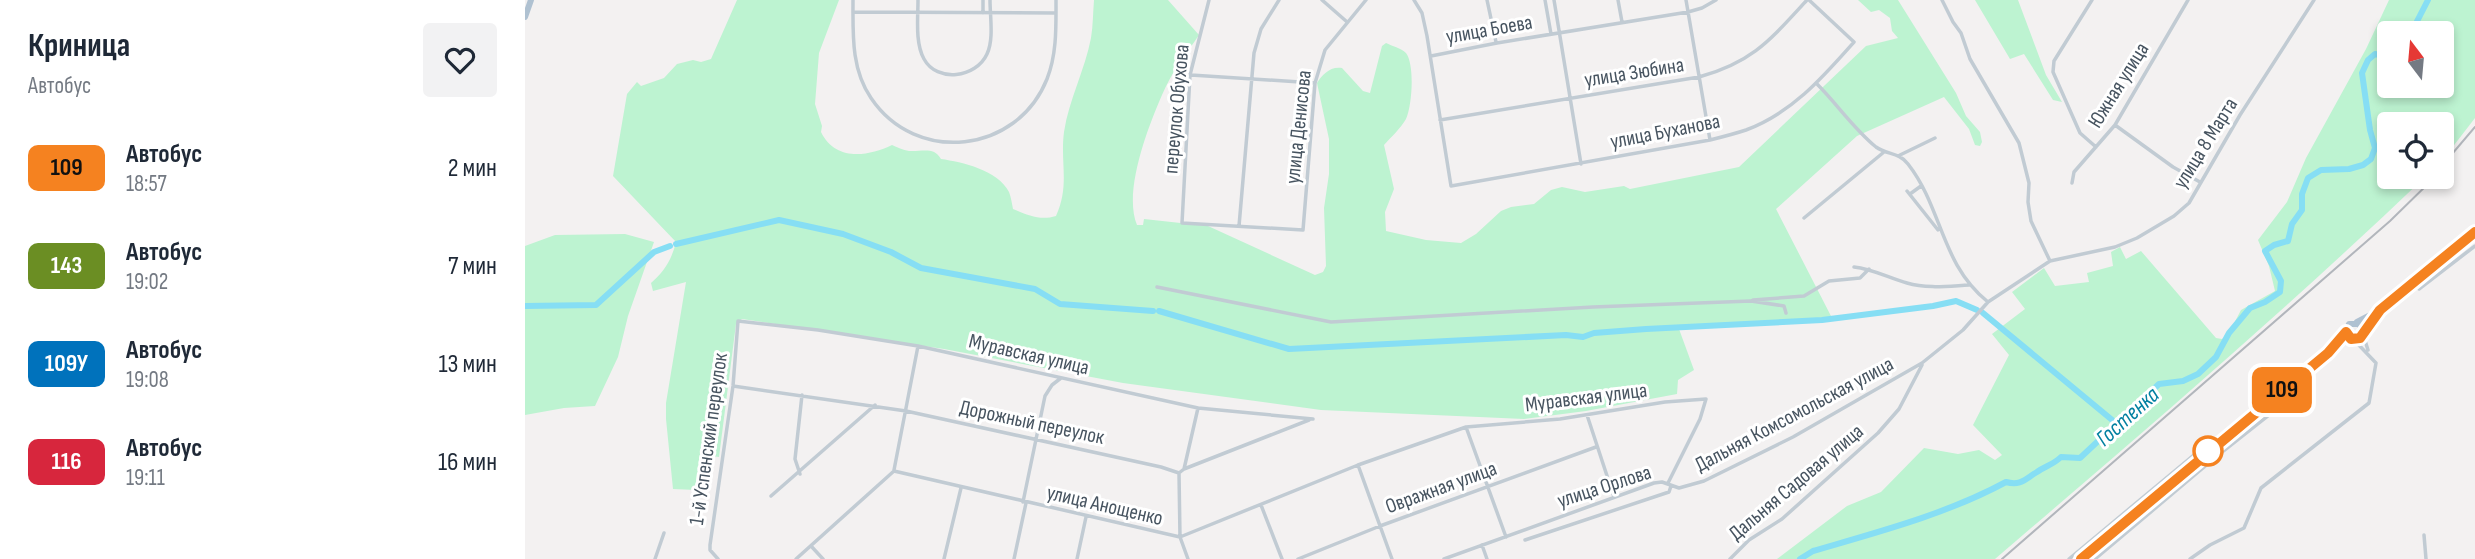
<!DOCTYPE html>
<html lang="ru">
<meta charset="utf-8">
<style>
:root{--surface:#fff;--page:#f2f2f3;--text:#1f2937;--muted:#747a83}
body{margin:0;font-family:"Sofia Sans Condensed",sans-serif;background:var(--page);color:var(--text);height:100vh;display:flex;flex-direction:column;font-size:26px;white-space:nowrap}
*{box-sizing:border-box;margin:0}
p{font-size:23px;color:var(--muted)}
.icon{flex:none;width:38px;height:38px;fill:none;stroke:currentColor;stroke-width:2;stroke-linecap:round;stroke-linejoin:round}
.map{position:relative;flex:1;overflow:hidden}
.side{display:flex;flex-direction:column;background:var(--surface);width:525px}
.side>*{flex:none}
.badge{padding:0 14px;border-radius:10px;font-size:24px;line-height:46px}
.needle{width:46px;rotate:344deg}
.buttons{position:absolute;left:1852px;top:21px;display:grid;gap:14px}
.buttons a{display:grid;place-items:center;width:77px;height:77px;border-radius:7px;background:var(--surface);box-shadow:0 4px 10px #0003;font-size:35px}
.map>.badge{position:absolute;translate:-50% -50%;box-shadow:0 0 0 4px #fff}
.round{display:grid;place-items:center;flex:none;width:74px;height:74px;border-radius:7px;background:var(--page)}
.headline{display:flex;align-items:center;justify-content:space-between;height:119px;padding:0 28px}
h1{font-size:33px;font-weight:700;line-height:52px}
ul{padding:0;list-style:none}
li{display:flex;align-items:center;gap:21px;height:98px;padding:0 28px}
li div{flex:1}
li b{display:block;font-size:26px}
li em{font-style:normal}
li .badge{min-width:77px;font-weight:700;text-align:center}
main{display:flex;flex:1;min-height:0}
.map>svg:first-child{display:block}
.green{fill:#bdf3d1;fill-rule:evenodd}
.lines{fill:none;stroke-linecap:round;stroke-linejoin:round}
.river{stroke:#86def4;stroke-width:6}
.minor{stroke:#c1cbd3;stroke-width:3.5}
.primary{stroke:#afc1d1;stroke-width:6}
.rail{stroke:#b2b6bc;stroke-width:2}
.line-casing{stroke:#fff;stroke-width:16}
.line{stroke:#f58220;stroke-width:10}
.stop-dot{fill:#fff;stroke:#f58220;stroke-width:3.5}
.labels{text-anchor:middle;stroke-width:6;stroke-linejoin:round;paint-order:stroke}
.street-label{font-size:21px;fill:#475460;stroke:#fff}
.water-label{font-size:23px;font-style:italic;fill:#0381a1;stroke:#fff}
</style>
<main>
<section class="side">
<div class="headline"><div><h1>Криница</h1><p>Автобус</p></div><a class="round"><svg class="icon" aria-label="heart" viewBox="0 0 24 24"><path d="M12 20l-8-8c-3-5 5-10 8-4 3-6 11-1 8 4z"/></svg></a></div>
<ul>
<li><span class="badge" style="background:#f58220;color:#111">109</span><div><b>Автобус</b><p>18:57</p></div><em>2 мин</em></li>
<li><span class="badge" style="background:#6b8e23;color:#fff">143</span><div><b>Автобус</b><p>19:02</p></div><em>7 мин</em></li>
<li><span class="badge" style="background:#0072bc;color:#fff">109У</span><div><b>Автобус</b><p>19:08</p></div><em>13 мин</em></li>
<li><span class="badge" style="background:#d7263d;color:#fff">116</span><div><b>Автобус</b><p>19:11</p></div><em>16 мин</em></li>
</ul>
</section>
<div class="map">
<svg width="1950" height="559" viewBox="0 0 1950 559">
<rect width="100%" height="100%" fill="#f3f1f1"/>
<!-- green -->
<path class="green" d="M212,0h102l-20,53 -4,51 7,22 -1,6c14,29 46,25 71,13 5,2 11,5 17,6 12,1 25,-5 32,8 21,3 57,11 68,33 2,5 3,12 4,17 15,6 27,12 43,7 14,-31 4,-53 8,-84 5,-33 21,-62 27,-94 2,-12 2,-26 3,-38h74l31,35c-13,19 -28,38 -37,60 -14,32 -39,97 -25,130h6l1,-6 64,7 107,49 8,-3 3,-6 -2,-58 5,-34v-35l-12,-56c5,-8 13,-17 25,-15l21,23 7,2 12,-47 4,-3c6,3 15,5 20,10 9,12 6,53 0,66 -5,9 -15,18 -22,26l10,44 -9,23 1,19 40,9 35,3 15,-9 25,-23 10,-4 23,-3 17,-14 11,-3 23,5 39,-6 6,3 109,-22 127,-121 32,-8 -6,-7 -2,-13 -11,-8 -8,2 -13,-12h40l58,93 10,23 14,16 2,10 -2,4 -5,-1 -6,-16 -25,-32 -87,39 -81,73 56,109 -153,11 15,41 -16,10 -1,14 -91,17 -62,8 -203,-9 -198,-27 -179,-34 -202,-30 -6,5 -17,133 -14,-2 -9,35 -23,-1 -7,-70v-16l20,-121 -33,9 -2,-8c13,-11 21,-24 25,-41l-63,-66 14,-82 10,-12 4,4 23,-8 13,-14 16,-4 8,2 10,-3z
M1450,0h43l28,75 16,27 -9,-2 -29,-46 -14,5z
M1864,0h86v118l-34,44v-38h-52v53h36c-138,132 -284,257 -430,382h-218l70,-53 34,-14 43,-44 34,6 21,-4 16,10 7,-5 -29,-30 36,-70 -17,-21 33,-25 -13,-17 32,-24 11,18 34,-4 -2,-9 26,-7 -2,-14 9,-5 6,12 15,-8 75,87 6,1 6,-4 13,-25 34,-19 -6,-25 -11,-26 29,-38 19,-44 60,-109zM1864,33h52v53h-52z
M100,234l29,8 -26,74 -10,41 -23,49 -31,2 -39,7v-169l30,-11z"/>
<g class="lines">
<!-- river -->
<path class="river" d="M1886,33l17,-33
M151,244l103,-24 64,14 48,18 30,16 114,21 25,15 93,7
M0,306l71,-1 58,-53 16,-6
M634,311l130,38 277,-14 17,2 11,-4 52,-4 176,-9 111,-14 23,-5 21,9
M1458,313l134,111
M1275,559l13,-8c65,-19 134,-37 193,-69 15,4 19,-3 31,-10 8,-6 16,-7 24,-15l19,1 79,-74 24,-3 15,-7 18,-17 13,-24 21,-25 15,-6 15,-10 1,-11 -16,-30 9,-6 14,-4 4,-17 10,-14v-16l6,-16 13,-8 28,-1 14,-4 8,-6 4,-11 -5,-18 -8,-57 6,-13 7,-6 14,3"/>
<!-- minor -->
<path class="minor" d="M328,0c0,34 -2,69 18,98 45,67 146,56 176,-19 10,-25 9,-53 9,-79
M393,0c0,18 -3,43 6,59 13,24 52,19 63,-5 7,-15 3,-37 3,-54
M684,0l-19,75 -8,148 121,7 12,-147 10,-33 41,-50
M797,0l24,21
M889,0l8,13 5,23 24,150 259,-46c12,-3 24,-6 36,-10 46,-17 77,-53 108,-88l-45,-42
M962,0l9,42
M1020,0l6,34
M1029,0l27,164
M1093,0l4,22
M1161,0l24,140
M1417,0l11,22 8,11 9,26 49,84 10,40 -1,19 3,19 19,40
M1567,0l-38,61 -1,11 27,61 16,14
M328,12l203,1
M458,13v-13
M906,56l66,-13 191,-31 14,-4 14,-8
M666,75l124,8
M1292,84c20,20 37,45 59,63 11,8 23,5 32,17 35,45 32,99 80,138
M915,120l259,-43c54,-15 71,-37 108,-77
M1590,125l58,42 27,15
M1375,155l35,-17
M1547,183l2,-11 41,-47 73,-125
M1382,191l31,39
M1385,194l11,-8
M1279,218l80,-66
M714,226l15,-173 7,-24 18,-29
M1329,267c19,2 35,11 53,16 20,6 42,3 62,2
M632,287l174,35 262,-15 158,-6 33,5 2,7
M1894,289l56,-43
M1228,300l51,-4 25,-15 31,-3 9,-9
M1838,334l5,16
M208,386l173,25 255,56 18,6 5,-4 125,-49
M1062,415l27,82
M941,427l40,110
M833,465l34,94
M659,469l14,-61
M369,470l24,-124
M369,471l286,66 178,-72 108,-38 94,-8 105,-17 41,-3 -6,20 -32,64
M654,473l1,64 8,22
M275,474l-5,-15 7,-64
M246,496l104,-91
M498,502l22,-106 7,-11 9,-7
M736,505l21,54
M1899,535l2,24
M1000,540l144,-48 2,-6
M957,545l5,14
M286,546l12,13
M130,559l9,-26
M193,559l-8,-9v-5l23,-159 5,-65 80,9 100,16 280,62 115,11
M271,559l98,-88
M419,559l17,-71
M489,559l12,-56
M552,559l9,-42
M773,559l82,-33 216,-79
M919,559l210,-76 8,-1 17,6 25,-7 89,-44 129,-74 41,-33 25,-28 62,-41 65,-14 22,-9 37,-22 15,-13 51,-88 74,-115
M1205,559l19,-19 33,-21 96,-86 21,-24 23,-44
M1544,559l132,-110 4,5
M1570,559l121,-102 96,-76
M1665,559l20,-14 34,-17 17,-40 108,-85 7,-40 -22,-23"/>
<!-- primary -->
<path class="primary" d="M0,17l6,-17
M1832,322l23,-12 95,-78
M1821,332l5,7h7l18,-24
M1556,559l247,-206 16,-18 5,-11h10l4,8"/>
<!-- rail -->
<path class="rail" d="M1916,167l34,-40
M1477,559l388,-338 45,-44"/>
</g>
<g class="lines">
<defs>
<path id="line" d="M1556,559l247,-206 18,-21 5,7 9,-1 20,-28 95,-78"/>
</defs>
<!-- line casing -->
<use href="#line" class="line-casing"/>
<!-- line -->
<use href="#line" class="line"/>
</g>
<!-- markers -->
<circle class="stop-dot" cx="1683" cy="451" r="14"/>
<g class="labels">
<!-- street labels -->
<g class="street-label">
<text transform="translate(964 29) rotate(-10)" y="7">улица Боева</text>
<text transform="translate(1109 72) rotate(-9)" y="7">улица Зюбина</text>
<text transform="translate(1593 85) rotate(-58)" y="7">Южная улица</text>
<text transform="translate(651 109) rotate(-85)" y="7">переулок Обухова</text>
<text transform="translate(773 127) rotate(-84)" y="7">улица Денисова</text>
<text transform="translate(1140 131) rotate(-11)" y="7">улица Буханова</text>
<text transform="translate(1680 143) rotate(-58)" y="7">улица 8 Марта</text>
<text transform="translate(504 354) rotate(13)" y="7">Муравская улица</text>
<text transform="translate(1061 397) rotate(-7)" y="7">Муравская улица</text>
<text transform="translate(1269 414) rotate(-28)" y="7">Дальняя Комсомольская улица</text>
<text transform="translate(507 422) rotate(12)" y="7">Дорожный переулок</text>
<text transform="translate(183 439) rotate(-82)" y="7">1-й Успенский переулок</text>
<text transform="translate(1271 482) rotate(-40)" y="7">Дальняя Садовая улица</text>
<text transform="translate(1079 486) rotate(-18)" y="7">улица Орлова</text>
<text transform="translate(916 487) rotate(-20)" y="7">Овражная улица</text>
<text transform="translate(580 505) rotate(13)" y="7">улица Анощенко</text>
</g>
<!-- water labels -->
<g class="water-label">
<text transform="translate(1602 416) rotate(-42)" y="8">Гостенка</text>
</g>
</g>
</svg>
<div class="buttons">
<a><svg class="needle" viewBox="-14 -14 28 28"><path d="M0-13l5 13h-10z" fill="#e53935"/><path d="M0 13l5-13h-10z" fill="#747a83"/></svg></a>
<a><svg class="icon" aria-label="locate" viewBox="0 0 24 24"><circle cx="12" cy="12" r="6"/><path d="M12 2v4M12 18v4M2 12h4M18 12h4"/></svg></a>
</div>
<b class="badge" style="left:1757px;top:390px;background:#f58220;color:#111">109</b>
</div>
</main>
